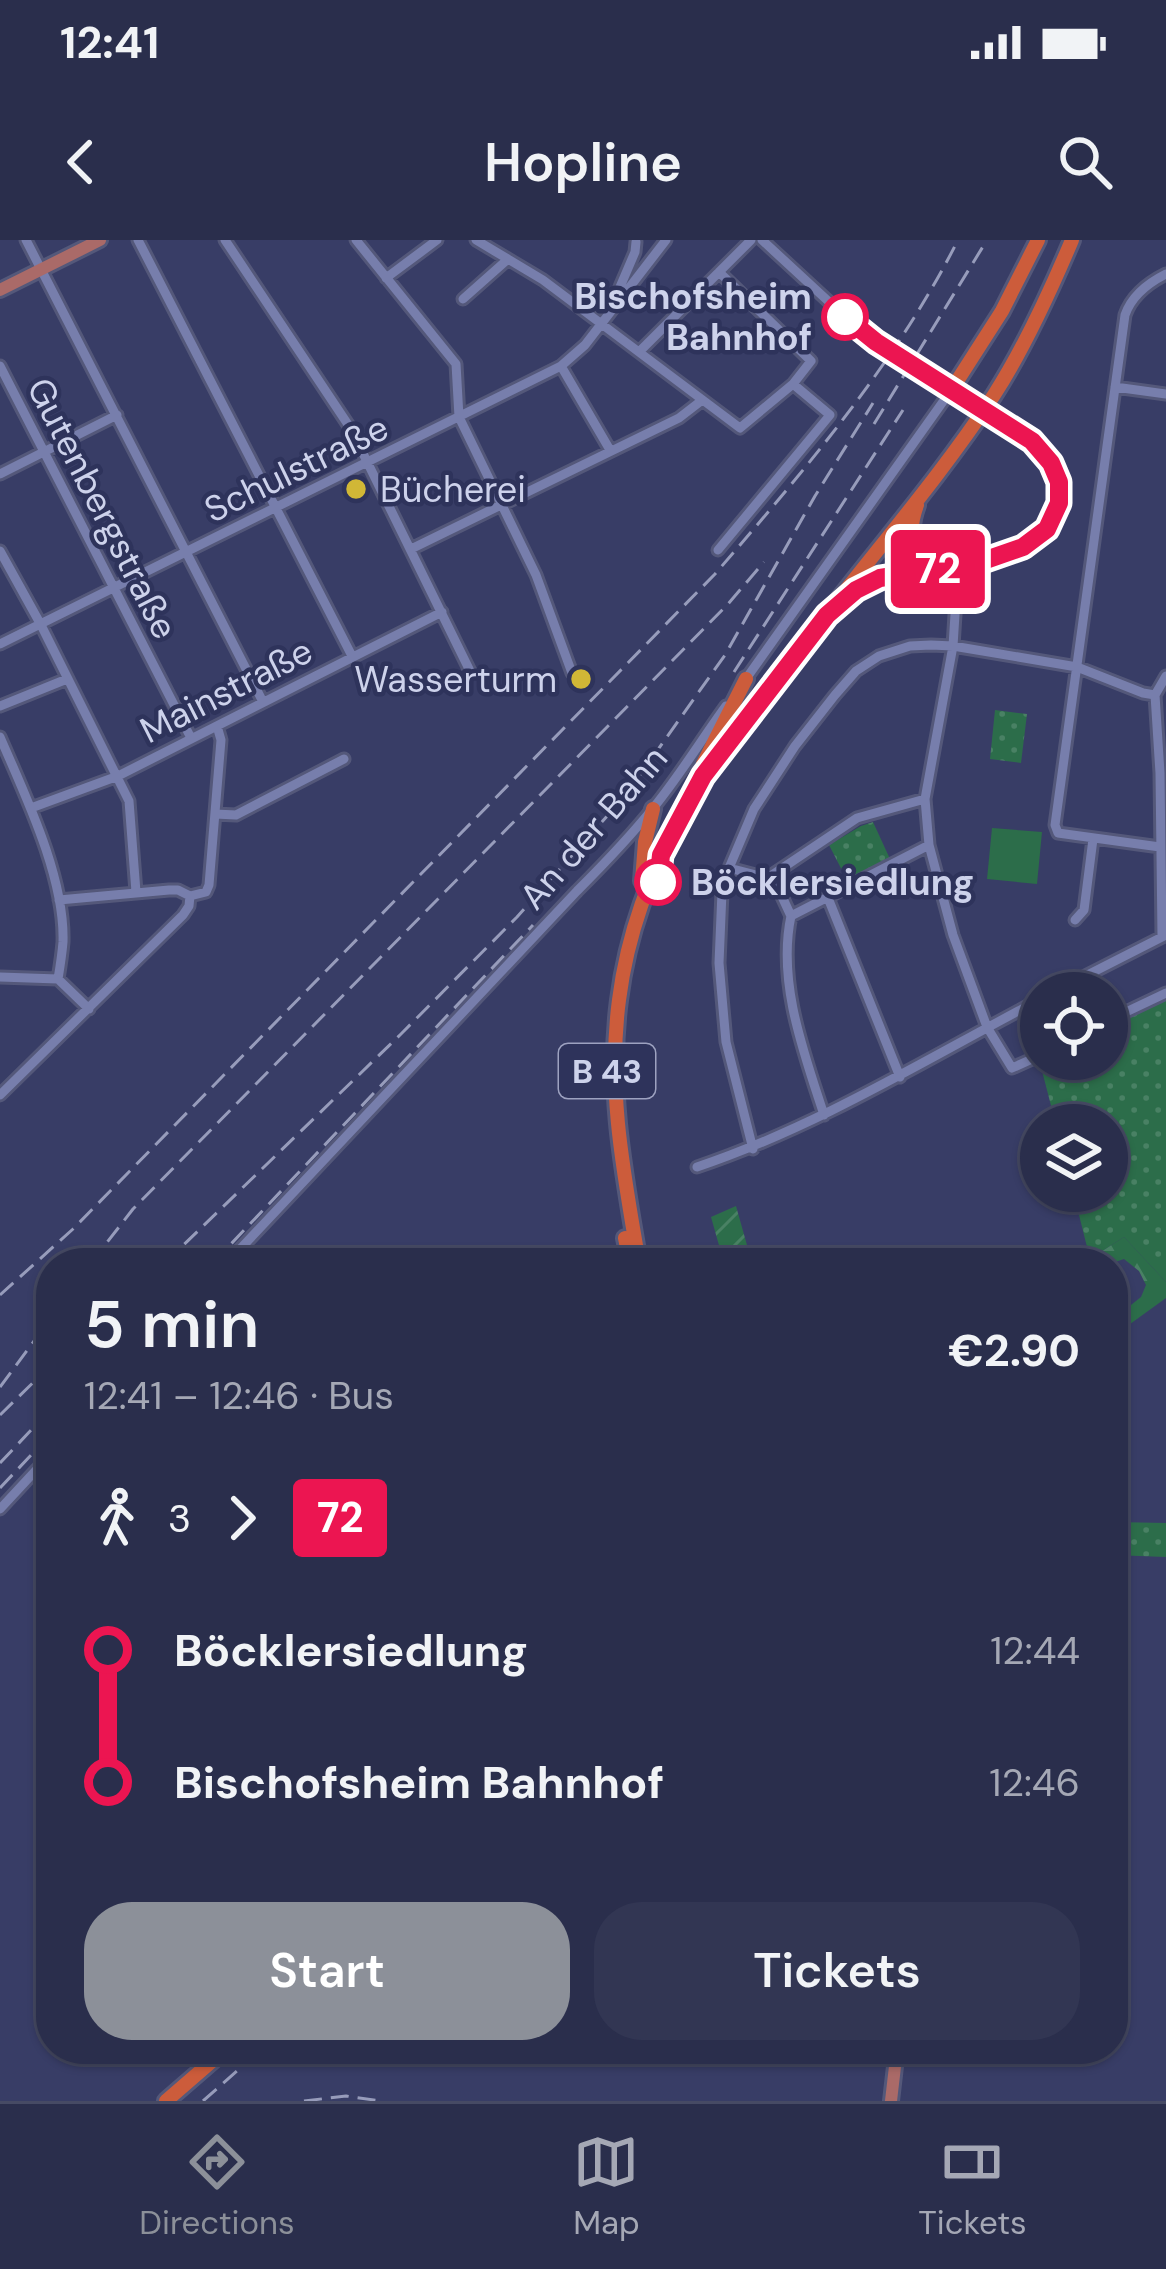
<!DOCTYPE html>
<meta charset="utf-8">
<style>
:root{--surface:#2a2e4c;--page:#323653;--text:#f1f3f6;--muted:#a5a8b5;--line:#464a64;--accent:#8c9099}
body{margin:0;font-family:"DM Sans",sans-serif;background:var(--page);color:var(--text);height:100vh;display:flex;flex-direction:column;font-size:45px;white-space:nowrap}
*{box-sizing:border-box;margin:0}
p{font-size:39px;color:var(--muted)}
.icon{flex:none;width:66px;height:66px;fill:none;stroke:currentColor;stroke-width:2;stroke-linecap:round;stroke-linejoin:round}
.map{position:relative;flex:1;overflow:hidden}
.drawer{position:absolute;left:36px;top:1008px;width:1092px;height:816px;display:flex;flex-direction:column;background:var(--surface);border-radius:48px;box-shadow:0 3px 9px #0004,0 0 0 3px var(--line)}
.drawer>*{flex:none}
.badge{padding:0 24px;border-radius:9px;font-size:42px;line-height:78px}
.buttons{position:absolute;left:1020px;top:732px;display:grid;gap:24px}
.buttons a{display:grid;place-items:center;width:108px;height:108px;border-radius:50%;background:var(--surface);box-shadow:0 3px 9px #0004,0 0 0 3px var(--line);font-size:60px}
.map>.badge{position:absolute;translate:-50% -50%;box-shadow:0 0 0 6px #fff}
.legs{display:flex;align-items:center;gap:18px;height:132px;padding:0 48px;font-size:39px}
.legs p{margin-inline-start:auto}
.headline{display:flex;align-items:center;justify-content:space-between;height:204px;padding:0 48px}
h1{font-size:66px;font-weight:600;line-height:90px}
.button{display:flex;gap:24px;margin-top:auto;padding:24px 48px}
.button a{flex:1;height:138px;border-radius:48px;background:var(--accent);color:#fff;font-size:48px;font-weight:600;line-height:138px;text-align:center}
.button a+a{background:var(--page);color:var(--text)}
ul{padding:0 48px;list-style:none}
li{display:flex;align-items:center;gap:42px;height:132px;font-size:45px}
li i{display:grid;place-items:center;width:18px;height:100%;margin:0 15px;background:currentColor}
li i::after{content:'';width:30px;height:30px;margin:-15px;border:9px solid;border-radius:50%;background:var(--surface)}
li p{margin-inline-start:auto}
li:first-child i{background:linear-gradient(#0000 50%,currentColor 0)}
li:last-child i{background:linear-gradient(currentColor 50%,#0000 0)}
.status{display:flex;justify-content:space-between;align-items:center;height:84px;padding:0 60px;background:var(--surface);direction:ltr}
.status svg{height:33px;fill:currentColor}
header{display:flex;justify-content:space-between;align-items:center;height:156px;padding:0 48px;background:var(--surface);font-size:54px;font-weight:600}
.menu{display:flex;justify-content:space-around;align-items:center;height:168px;border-top:3px solid var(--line);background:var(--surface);font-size:33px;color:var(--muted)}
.menu a{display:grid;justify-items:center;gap:6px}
.menu .on{color:var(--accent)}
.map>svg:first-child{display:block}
.grass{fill:url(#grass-dots)}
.forest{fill:url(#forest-firs)}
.garden{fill:url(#garden-furrows)}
.pitch{fill:#2c6d4a}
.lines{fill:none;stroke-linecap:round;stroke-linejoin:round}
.minor-casing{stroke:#54587a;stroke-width:15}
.major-casing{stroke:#54587a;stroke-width:18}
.highway-casing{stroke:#54587a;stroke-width:20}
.minor{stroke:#777eac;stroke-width:9}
.major{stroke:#aa6a68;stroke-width:12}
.highway{stroke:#cc5c3b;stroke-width:14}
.rail{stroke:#979cbb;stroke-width:3;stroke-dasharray:18 9;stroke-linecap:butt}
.minor-bridge-casing{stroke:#54587a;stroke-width:15;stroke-linecap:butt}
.minor-bridge{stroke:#777eac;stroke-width:9}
.line-1-casing{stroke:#fff;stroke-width:27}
.line-1{stroke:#ec1551;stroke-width:18}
.stop-1-dot{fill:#fff;stroke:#ec1551;stroke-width:6}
.poi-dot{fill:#d1b736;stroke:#2e335b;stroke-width:4.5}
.labels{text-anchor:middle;stroke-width:9;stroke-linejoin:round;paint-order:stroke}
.shield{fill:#2e335b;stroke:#9da2c0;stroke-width:3}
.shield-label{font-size:33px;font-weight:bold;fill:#cdd2eb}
.stop-label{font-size:36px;font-weight:bold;fill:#cdd2eb;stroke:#2e335b;text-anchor:end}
.street-label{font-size:36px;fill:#cdd2eb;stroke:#2e335b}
.poi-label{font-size:36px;fill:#cdd2eb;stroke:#2e335b;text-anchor:start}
</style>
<div class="status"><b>12:41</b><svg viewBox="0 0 49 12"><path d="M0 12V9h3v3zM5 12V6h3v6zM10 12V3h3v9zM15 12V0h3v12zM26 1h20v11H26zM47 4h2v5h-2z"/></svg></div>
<header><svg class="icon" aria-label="back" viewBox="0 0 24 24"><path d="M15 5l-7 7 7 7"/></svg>Hopline<svg class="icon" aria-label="search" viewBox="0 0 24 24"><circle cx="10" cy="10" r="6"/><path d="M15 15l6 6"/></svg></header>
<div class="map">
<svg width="1166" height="1861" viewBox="0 0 1166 1861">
<defs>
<pattern id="grass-dots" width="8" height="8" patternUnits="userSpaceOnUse" patternTransform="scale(3)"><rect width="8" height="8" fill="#2c6d4a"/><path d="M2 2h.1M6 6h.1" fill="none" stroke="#498164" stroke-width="1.8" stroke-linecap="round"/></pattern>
<pattern id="forest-firs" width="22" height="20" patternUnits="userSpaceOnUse" patternTransform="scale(3)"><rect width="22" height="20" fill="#2c6d4a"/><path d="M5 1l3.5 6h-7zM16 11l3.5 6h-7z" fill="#498164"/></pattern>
<pattern id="garden-furrows" width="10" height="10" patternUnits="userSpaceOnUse" patternTransform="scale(3)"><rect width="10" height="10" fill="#2c6d4a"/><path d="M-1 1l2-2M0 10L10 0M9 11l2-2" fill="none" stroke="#498164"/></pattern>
</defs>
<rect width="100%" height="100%" fill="#383d66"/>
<!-- grass -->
<path class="grass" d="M995,470l32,4 -6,49 -31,-4z
M873,582l17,37 -43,21 -18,-35 32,-19z
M1166,756v286l-42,-45 -34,22 -17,-68h34v-66h-51l-17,-66h68v-34z
M1113,1282l53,1v34l-53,-2z"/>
<!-- forest -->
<path class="forest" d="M1124,997l42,45v16l-47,34h-6v-30l18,3 10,-8 5,-12 -7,-14 -15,-12 -12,4h-21l-1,-4z"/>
<!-- garden -->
<path class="garden" d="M736,966l16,57h-28l-13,-46z"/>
<!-- pitch -->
<path class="pitch" d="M992,588l50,4 -5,52 -50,-5z"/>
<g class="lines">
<defs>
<path id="minor" d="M26,0l237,462
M138,0l214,416
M225,0l126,189 119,242
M356,0l100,124 3,53 77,158 36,98
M476,0l67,40 197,148 53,-44 18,-23 -92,-89
M762,0l91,84 28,21
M386,38l51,-38
M620,47l15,-35 1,-10
M463,59l45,-40
M639,112l112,-112
M0,126l191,372
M561,126l49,84
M1115,147l51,7
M1002,181c105,65 56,128 -44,146l-5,79 -28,153 4,46 24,90 34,92 25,41 29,-13
M0,234l117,-59
M411,309l268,-131 22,-17
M718,310l112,-135 -37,-31
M0,311l41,74 88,176 7,91
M0,404l561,-278 24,-21 81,-105
M743,443l209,-294
M1155,455l5,78 2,163
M1155,455l11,-19
M0,466l67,-27
M0,497c25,58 65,140 63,205 -1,12 -3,25 -5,37
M31,568l87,-32 324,-164
M215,574l21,1 108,-56
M1160,607l-102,-14 -3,-8 70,-510c7,-20 23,-32 41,-41
M729,628l34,9 9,-2 85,-57 68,-19
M772,635l19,41
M190,656l16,-4 3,-7 12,-145 -4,-14
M828,658l72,179
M59,660l110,-10h9l12,6
M791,676c-14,66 13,137 33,199
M791,676l138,-71
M1075,680l9,-10 9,-71
M0,737l58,2 31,30
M1052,753l114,-58
M1107,781l59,-28
M0,855l183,-180 6,-9 1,-10
M753,909l-27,-107 -7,-79 3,-71 7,-24 25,-59 41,-63 40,-51 21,-24 23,-15 31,-10 21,-1 22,1 124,21 66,26 12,2
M697,927c122,-41 231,-109 344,-168
M227,1023l350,-372c27,-27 53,-54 77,-84 26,-32 48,-68 72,-101
M0,1269l51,-55"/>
<path id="major" d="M0,50l100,-50
M891,1861l6,-52"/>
<path id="highway" d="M952,149l50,-78 36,-71
M917,265c-14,39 0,49 36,60
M849,356l30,-18 79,-11
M703,524l43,-85
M642,641l3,-39 8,-33
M625,998l5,25
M639,1023c-15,-88 -32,-173 -20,-263 20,-159 115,-266 209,-387 56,-72 116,-142 166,-218 31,-48 56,-103 78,-155
M166,1861l60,-52"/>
</defs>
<!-- minor casing -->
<use href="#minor" class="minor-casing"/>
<!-- major casing -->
<use href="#major" class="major-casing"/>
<!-- highway casing -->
<use href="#highway" class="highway-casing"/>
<!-- minor -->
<use href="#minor" class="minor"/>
<!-- major -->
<use href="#major" class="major"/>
<!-- highway -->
<use href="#highway" class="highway"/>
<!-- rail -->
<path class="rail" d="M874,184l113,-184
M734,432l169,-262
M91,1023l42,-54 595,-605 36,-42
M165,1023l236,-229 116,-117 108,-121 100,-141 90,-159 58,-93
M213,1023l320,-338
M0,1055l73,-66 642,-655c90,-104 181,-211 243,-334
M0,1147l51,-69
M0,1175l51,-50
M0,1223l51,-54
M0,1248l33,-35
M203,1861l59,-52
M304,1861l42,-5 35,5"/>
<defs>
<path id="minor-bridge" d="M881,105l59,36
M967,159l35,22"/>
</defs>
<!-- minor-bridge casing -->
<use href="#minor-bridge" class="minor-bridge-casing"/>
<!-- minor-bridge -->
<use href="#minor-bridge" class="minor-bridge"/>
</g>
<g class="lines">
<defs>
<path id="line-1" d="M658,642l3,-27 42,-79 124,-161 29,-25 24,-12 100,-16 43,-15 24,-18 12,-26v-21l-8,-19 -19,-22 -156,-99 -31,-25"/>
</defs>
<!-- line-1 casing -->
<use href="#line-1" class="line-1-casing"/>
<!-- line-1 -->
<use href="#line-1" class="line-1"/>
</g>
<!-- markers -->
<g class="stop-1-dot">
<circle cx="845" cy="77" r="21"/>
<circle cx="658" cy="642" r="21"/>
</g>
<g class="poi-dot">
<circle cx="356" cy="249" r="12"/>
<circle cx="581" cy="439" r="12"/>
</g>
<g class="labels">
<!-- shield labels -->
<rect class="shield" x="559" y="804" width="96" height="54" rx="9"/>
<g class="shield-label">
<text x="607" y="843">B 43</text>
</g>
<!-- stop labels -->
<g class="stop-label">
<text x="812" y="69">Bischofsheim<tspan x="812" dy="41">Bahnhof</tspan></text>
<text x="691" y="655" text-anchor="start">Böcklersiedlung</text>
</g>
<!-- street labels -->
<g class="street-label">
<text transform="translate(296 228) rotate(-26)" y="13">Schulstraße</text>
<text transform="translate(103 268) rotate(63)" y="13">Gutenbergstraße</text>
<text transform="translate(226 450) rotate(-27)" y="13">Mainstraße</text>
<text transform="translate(593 587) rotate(-49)" y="13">An der Bahn</text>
</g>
<!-- poi labels -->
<g class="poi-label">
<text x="380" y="262">Bücherei</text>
<text x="557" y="452" text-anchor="end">Wasserturm</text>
</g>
</g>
</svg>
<div class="buttons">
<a><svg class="icon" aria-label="locate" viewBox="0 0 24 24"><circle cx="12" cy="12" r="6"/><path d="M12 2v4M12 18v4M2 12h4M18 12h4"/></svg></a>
<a><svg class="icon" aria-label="layers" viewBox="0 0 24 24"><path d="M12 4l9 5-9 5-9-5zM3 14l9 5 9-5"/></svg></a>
</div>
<b class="badge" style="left:938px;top:329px;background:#ec1551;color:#fff">72</b>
<section class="drawer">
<div class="headline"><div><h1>5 min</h1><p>12:41 – 12:46 · Bus</p></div><b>€2.90</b></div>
<div class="legs"><svg class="icon" aria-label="walk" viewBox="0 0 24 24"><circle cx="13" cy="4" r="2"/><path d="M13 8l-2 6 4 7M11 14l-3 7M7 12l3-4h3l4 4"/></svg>3<svg class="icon" aria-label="forward" viewBox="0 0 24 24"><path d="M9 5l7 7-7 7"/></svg><b class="badge" style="background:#ec1551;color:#fff">72</b></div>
<ul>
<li><i style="color:#ec1551"></i><b>Böcklersiedlung</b><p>12:44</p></li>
<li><i style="color:#ec1551"></i><b>Bischofsheim Bahnhof</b><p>12:46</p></li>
</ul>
<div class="button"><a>Start</a><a>Tickets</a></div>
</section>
</div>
<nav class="menu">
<a class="on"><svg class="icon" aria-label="directions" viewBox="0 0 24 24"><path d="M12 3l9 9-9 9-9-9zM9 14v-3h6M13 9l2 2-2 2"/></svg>Directions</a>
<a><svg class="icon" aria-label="map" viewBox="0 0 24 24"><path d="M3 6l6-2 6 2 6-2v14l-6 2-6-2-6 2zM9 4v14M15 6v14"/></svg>Map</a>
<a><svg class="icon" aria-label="tickets" viewBox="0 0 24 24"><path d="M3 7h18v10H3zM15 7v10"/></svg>Tickets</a>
</nav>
